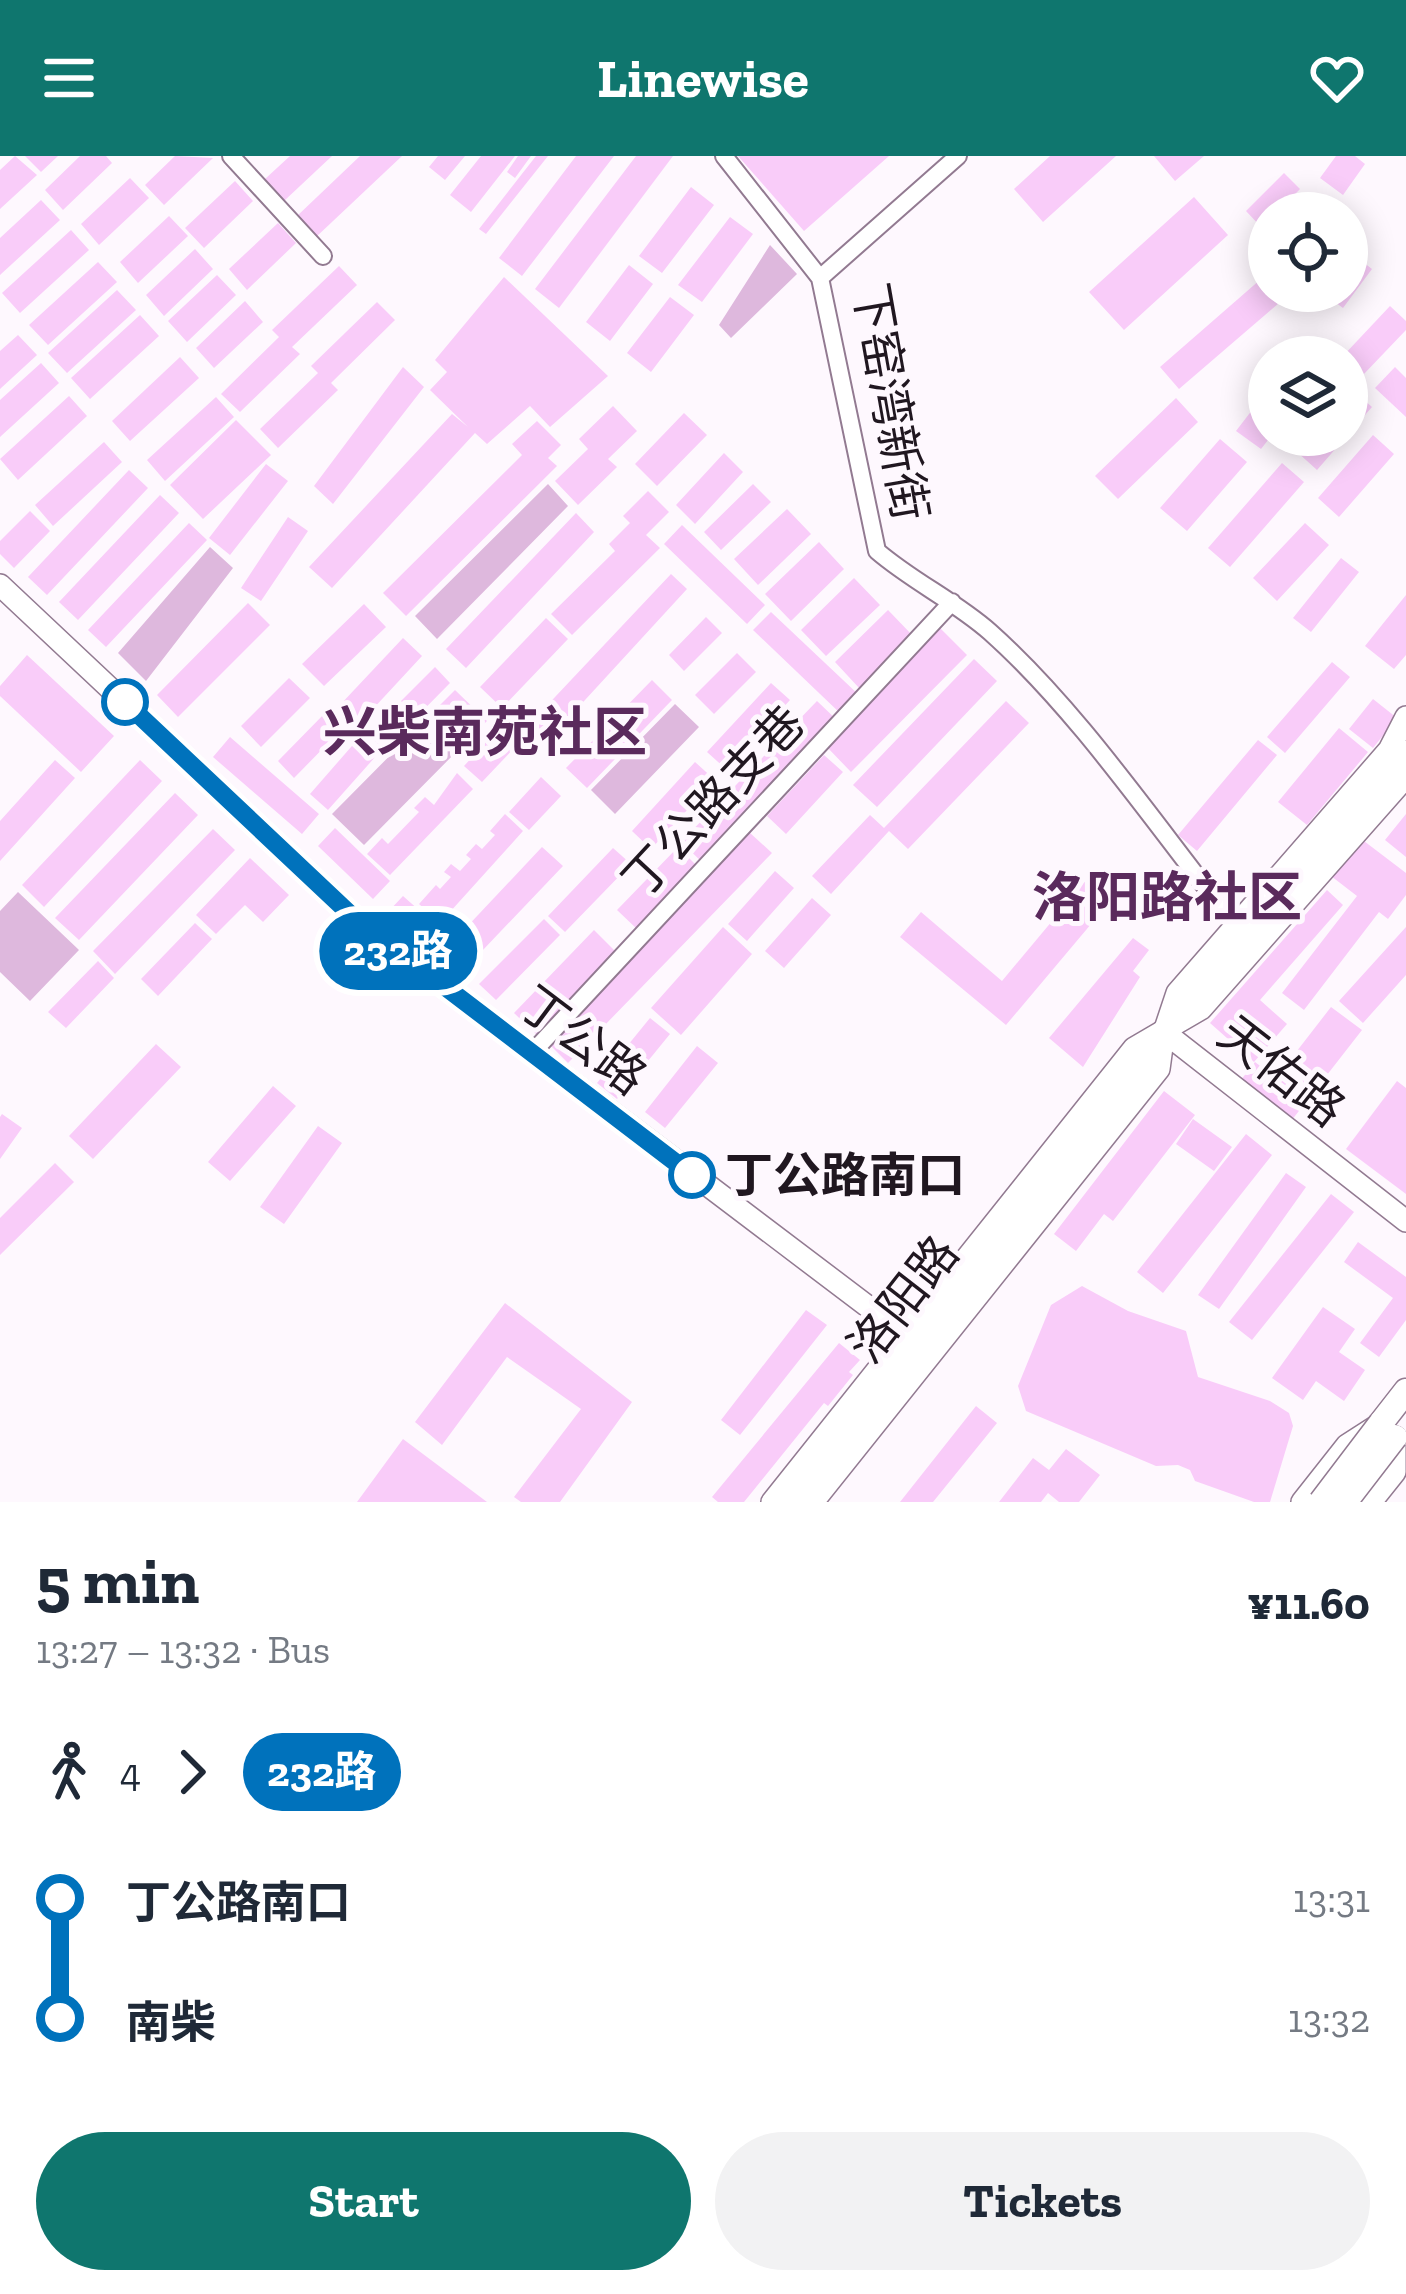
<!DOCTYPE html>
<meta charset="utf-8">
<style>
:root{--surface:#fff;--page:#f2f2f3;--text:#1f2937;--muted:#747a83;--accent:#0f766e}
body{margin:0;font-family:"Zilla Slab","Noto Sans SC",serif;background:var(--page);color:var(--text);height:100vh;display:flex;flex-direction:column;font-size:45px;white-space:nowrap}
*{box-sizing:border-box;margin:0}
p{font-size:39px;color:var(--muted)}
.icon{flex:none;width:66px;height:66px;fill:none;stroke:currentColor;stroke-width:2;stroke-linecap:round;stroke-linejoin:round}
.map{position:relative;height:1346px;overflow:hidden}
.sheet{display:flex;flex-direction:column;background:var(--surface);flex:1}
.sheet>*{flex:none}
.badge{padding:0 24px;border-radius:39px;font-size:42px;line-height:78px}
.fabs{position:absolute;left:1248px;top:36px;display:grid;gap:24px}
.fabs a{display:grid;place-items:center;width:120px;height:120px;border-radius:50%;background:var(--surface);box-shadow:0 6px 30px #0003;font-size:60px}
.map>.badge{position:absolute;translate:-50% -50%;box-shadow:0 0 0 6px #fff}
.legs{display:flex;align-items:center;gap:18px;height:132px;padding:0 36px;font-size:39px}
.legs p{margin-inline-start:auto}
.overview{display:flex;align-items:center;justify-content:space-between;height:204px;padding:0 36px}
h1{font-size:66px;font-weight:700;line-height:90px}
.cta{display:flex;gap:24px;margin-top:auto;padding:24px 36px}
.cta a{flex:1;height:138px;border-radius:72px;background:var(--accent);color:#fff;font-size:48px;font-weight:700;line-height:138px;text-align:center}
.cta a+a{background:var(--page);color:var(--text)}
ul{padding:0 36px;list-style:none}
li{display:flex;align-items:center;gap:42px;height:120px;font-size:45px}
li i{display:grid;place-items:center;width:18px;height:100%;margin:0 15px;background:currentColor}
li i::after{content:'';width:30px;height:30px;margin:-15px;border:9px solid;border-radius:50%;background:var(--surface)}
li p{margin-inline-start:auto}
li:first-child i{background:linear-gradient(#0000 50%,currentColor 0)}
li:last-child i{background:linear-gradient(currentColor 50%,#0000 0)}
header{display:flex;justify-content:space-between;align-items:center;height:156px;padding:0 36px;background:var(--accent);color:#fff;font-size:54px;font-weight:700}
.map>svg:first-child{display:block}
.green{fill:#deb8dd}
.building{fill:#f9ccf9}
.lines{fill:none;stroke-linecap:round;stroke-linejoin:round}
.minor-casing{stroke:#927a91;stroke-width:20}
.tertiary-casing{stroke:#927a91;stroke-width:24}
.secondary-casing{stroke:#927a91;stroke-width:27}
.minor{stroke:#fff;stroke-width:16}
.tertiary{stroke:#fff;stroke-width:21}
.secondary{stroke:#fff;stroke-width:24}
.secondary-bridge-casing{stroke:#927a91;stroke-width:27;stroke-linecap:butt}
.secondary-bridge{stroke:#fff;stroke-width:24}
.line-1-casing{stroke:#fff;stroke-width:27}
.line-1{stroke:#0072bc;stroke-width:18}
.stop-1-dot{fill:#fff;stroke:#0072bc;stroke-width:6}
.labels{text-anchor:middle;stroke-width:10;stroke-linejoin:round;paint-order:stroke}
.street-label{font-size:48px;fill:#201720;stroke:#fef8fe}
.stop-label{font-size:48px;font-weight:bold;fill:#201720;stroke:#fef8fe;text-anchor:start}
.quarter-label{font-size:54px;font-weight:bold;fill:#5a2a5c;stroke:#fef8fe}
</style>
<header><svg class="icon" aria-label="menu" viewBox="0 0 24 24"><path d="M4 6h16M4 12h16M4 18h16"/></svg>Linewise<svg class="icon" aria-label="heart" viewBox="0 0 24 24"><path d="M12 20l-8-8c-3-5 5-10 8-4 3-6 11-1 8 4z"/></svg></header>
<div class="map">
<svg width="1406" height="1346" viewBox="0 0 1406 1346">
<rect width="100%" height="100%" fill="#fef8fe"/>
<!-- green -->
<path class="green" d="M770,89l27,29 -66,64 -12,-13z
M548,328l20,22 -131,133 -22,-23z
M210,391l23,21 -87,113 -28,-28z
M675,548l24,23 -84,87 -24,-24z
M435,554l31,32 -102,103 -32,-31z
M18,736l61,58 -49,51 -30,-29v-61z"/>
<!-- building -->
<path class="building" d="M15,0l22,19 -37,34v-39z
M25,0h33l-17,16z
M80,0h26l6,7 -49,47 -18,-20z
M175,0l38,2 -49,47 -19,-20z
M290,0h42l-48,45 -19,-22z
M360,0h42l-87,82 -19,-21z
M438,0h27l-20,24 -16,-13z
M481,0h34l-44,56 -21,-17z
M518,0h13l-16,22 -8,-6z
M536,0h12l-62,78 -7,-5z
M576,0h38l-92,120 -23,-18z
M636,0h37l-114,152 -24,-19z
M738,0h151l-85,75z
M1050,0h66l-73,66 -29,-33z
M1154,0h50l-29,25z
M1336,0h19l10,8 -22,31 -23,-17z
M1284,17l16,16 -23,24h-8v8l-7,7 -16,-17z
M130,22l19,20 -50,47 -18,-21z
M235,25l18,20 -49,47 -19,-20z
M691,31l23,18 -52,68 -23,-17z
M1194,41l34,38 -104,95 -35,-38z
M41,44l19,20 -60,55v-37z
M169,60l19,20 -50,47 -18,-21z
M730,61l23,17 -51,68 -24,-17z
M278,67l18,20 -49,47 -18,-21z
M71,74l18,20 -69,63 -18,-20z
M195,93l18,20 -49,47 -18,-21z
M1350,96l22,17 -29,39 -23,-17h27z
M98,106l19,20 -69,63 -19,-20z
M629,109l24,19 -43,57 -24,-19z
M339,110l18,19 -65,62 8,7 -60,58 -19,-18 58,-57 -7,-7z
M1269,116v19h24l-114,98 -19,-22z
M217,119l19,20 -49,47 -19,-21z
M504,121l104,99 -58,51 -20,-21 -43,38 -12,-11 -143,155 -23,-21 143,-153 16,13 -38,-37 17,-18 -12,-12z
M117,134l19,20 -69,63 -19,-20z
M670,141l24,18 -43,57 -24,-19z
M245,145l18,21 -49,46 -18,-20z
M377,146l18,18 -64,63 7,7 -60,58 -18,-19 58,-56 -7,-7z
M1390,150l16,15v9l-43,45 -16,-18h-5z
M140,159l19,21 -69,63 -19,-21z
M18,179l19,20 -37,34v-38z
M1309,180l24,18 -2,3h-39z
M180,201l19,21 -69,63 -18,-20z
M41,207l18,20 -59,54v-37z
M403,211l21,20 -91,117 -19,-18z
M1395,211l11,11v39l-31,-29z
M1269,232l3,47 -11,14 -25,-18z
M1351,232l21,19 -55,63 -21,-19 14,-16h37v-42z
M69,240l18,20 -69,64 -18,-21z
M216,241l18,20 -69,64 -18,-21z
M1176,242l22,24 -80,77 -23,-23z
M613,250l24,25 -29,28 9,8 -39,38 -23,-24 33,-32 -9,-10z
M684,257l23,22 -50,51 -22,-22z
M236,264l35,35 -68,64 -33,-34z
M537,265l24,24 -13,13 9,8 -151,150 -23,-23 139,-138 -10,-11z
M1373,279l21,19 -55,63 -21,-19z
M1220,283l27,23 -60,69 -27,-23z
M104,286l18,20 -69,64 -18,-21z
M724,297l19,19 -48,52 -19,-19z
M1282,307l22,19 -74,85 -22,-19z
M266,308l22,17 -58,74 -21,-17z
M129,314l19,18 -101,107 -19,-18z
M753,328l18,18 -50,48 -17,-18z
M648,335l21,21 -23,23 14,13 -88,87 -21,-21 64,-63 -6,-7 21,-21 -7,-7z
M160,339l19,18 -101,107 -19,-18z
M787,353l24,25 -53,51 -24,-26z
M30,355l20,20 -36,37 -14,-14v-13z
M576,357l18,19 -128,136 -20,-19z
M288,361l20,14 -47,70 -20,-13z
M189,367l18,17 -101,107 -18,-17z
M1305,367l24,22 -52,56 -24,-23z
M682,369l83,80 -18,19 -83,-80z
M819,386l25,27 -53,52 -26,-27z
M1341,402l18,14 -48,60 -18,-14z
M671,418l16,15 -147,160 -18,-17z
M854,422l26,27 -54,51 -25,-26z
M1406,439v60l-12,14 -29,-23z
M248,447l22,22 -92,92 -21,-22z
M364,448l22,23 -62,59 -22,-22z
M888,454l26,27 -54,52 -25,-27z
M771,456l89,84 -18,19 -89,-85z
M706,461l16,16 -38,38 -15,-16z
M546,462l22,21 -66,69 -22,-21z
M940,472l27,27 -116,117 -26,-27z
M403,482l19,18 -63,68 -20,-18z
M737,497l19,19 -42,42 -19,-19z
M27,499l87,81 -33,36 -81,-76v-10z
M974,503l23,22 -120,126 -24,-22z
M1332,506l18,15 -65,76 -18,-16z
M435,511l15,16 -66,67 -16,-16z
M289,522l21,20 -49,49 -20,-21z
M652,524l20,20 -85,88 -21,-20z
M771,527l19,17 -63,70 -20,-18z
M455,534l32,31 -21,21 -31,-32z
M1373,543l24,19 -24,30 -24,-19z
M817,545l22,21 -136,141 -22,-21z
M1006,545l23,22 -121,126 -19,-18 -58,63 -19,-18 58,-61 14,13z
M327,555l17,16 -50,51 -16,-17z
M500,571l18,17 -36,38 -18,-16z
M1339,572l29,24 -61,73 -29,-23z
M230,581l89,77 -17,20 -89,-77z
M358,583l18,17 -48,54 -18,-16z
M1258,584l19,15 -80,96 -19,-16z
M824,599l19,17 -57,62 -19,-18z
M55,604l20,18 -75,83v-40z
M140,604l22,21 -118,126 -22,-22z
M695,606l20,18 -64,69 -19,-18z
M457,617l16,16 -83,86 -23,-21 15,-16 6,6 31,-32 -5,-4 11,-11 9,8z
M541,621l20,19 -32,34 -20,-18z
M175,637l23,22 -119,125 -24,-22z
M505,658l18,17 -83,92 -21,-19 17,-19 4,4 11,-12 -7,-5 7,-8 9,7 11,-12 -5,-4 10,-11 6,5 13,-14 -5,-4z
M1406,658v43l-21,-17z
M335,672l55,53 -17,18 -55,-53z
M213,673l22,21 -120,124 -22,-23z
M749,676l23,21 -204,210 -22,-22z
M1360,682l46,35v22l-18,24 -9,-7 -75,98 -22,-17 75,-97 -26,-20z
M542,691l21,19 -81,85 -20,-19z
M678,691l20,20 -60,63 -21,-20z
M613,692l18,16 -66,68 -17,-16z
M250,702l39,37 -26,27 -18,-17 -29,29 -20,-19z
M775,715l19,17 -47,53 -19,-17z
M1093,716l25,20 -112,133 -106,-88 21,-25 81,69z
M1327,734l16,15 -83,95 27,24 -33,38 -44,-39z
M403,740l61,54 -15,16 -61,-54z
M812,742l19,17 -47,53 -19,-17z
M544,763l16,16 -64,65 -17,-16z
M195,767l17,16 -54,57 -17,-17z
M723,771l29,27 -71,81 -30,-27z
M1406,771v48l-43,48 -24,-22z
M594,774l22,22 -79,83 -23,-22z
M1133,782l16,12 -16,21 7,6 -57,90 -34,-29z
M98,805l16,17 -48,50 -18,-16z
M1331,851l31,23 -74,95 -51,-40 18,-23 21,16z
M650,862l20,16 -53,65 -20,-16z
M156,888l25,23 -88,92 -24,-23z
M697,890l21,17 -53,65 -20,-16z
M1397,925l9,7v106l-60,-45z
M273,930l23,20 -66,75 -22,-19z
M1164,935l31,24 -82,106 -9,-7 -28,37 -22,-17z
M2,958l20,14 -22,31v-42z
M1193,963l39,28 -18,24 -38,-27z
M318,970l24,17 -58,81 -24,-17z
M1246,978l26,21 -109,138 -26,-21z
M55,1007l19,19 -74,73v-37z
M1286,1017l20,14 -87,122 -21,-14z
M1331,1038l23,18 -102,128 -23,-18z
M1358,1086l48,35v43l-27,37 -19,-14 33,-45 -49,-36z
M1082,1130l46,25 58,20 12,46 72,24 19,12 4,13 -23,76h-16l-59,-21 -5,-11 -12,-5 -22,1 -130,-55 -8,-25 33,-81z
M505,1147l127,99 -72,100h-39l-7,-5 67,-88 -74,-52 -65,88 -27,-23z
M1323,1151l32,22 -16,23 26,18 -21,31 -28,-20 -13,19 -31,-22z
M806,1154l21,15 -87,110 -19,-15z
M839,1187l21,17 -11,12 4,3 -25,31 -4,-3 -80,99h-26l-6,-5z
M976,1250l21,17 -64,79h-33z
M403,1283l84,63h-130z
M1066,1293l34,26 -21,27h-20l-11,-9 -7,9h-42l34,-44 16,12z"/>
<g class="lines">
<defs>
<path id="minor" d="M231,0l92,100
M724,0l96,122
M958,0l-138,122 57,273c36,31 78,50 113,81 92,82 172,203 250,299
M531,898l421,-452"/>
<path id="tertiary" d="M0,429l351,330 569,431
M1164,876l242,189
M772,1346l362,-454 67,-39 205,-232
M813,1346l346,-433 5,-37 13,-39 212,-243 17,-33
M1302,1346l45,-57 28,-18
M1371,1346l24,-30v-35"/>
<path id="secondary" d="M1381,1267l25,-32
M793,1346l127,-156 244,-314 242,-279"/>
</defs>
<!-- minor casing -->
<use href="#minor" class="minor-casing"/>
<!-- tertiary casing -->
<use href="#tertiary" class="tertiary-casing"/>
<!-- secondary casing -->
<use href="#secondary" class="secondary-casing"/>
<!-- minor -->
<use href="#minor" class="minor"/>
<!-- tertiary -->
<use href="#tertiary" class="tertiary"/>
<!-- secondary -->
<use href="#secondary" class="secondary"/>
<defs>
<path id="secondary-bridge" d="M1321,1346l60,-79
M1345,1346l50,-65"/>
</defs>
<!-- secondary-bridge casing -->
<use href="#secondary-bridge" class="secondary-bridge-casing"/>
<!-- secondary-bridge -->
<use href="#secondary-bridge" class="secondary-bridge"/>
</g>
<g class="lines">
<defs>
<path id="line-1" d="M125,546l226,213 341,260"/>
</defs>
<!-- line-1 casing -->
<use href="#line-1" class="line-1-casing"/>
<!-- line-1 -->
<use href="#line-1" class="line-1"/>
</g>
<!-- markers -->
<g class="stop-1-dot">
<circle cx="125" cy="546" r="21"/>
<circle cx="692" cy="1019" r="21"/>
</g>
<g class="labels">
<!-- street labels -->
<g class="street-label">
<text transform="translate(891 246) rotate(80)" y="17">下窑湾新街</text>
<text transform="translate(713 645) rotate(-47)" y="17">丁公路支巷</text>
<text transform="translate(583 884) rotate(37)" y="17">丁公路</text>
<text transform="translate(1282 915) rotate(38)" y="17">天佑路</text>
<text transform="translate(903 1143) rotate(-52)" y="17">洛阳路</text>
</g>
<!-- stop labels -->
<g class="stop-label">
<text x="725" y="1036">丁公路南口</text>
</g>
<!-- quarter labels -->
<g class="quarter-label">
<text x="485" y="595">兴柴南苑社区</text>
<text x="1167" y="760">洛阳路社区</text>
</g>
</g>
</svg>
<div class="fabs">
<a><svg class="icon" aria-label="locate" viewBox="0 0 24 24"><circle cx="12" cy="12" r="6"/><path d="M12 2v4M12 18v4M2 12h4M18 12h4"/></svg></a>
<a><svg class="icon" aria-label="layers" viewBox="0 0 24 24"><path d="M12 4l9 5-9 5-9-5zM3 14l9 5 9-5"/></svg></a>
</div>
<b class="badge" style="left:398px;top:795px;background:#0072bc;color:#fff">232路</b>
</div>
<section class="sheet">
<div class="overview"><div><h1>5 min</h1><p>13:27 – 13:32 · Bus</p></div><b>¥11.60</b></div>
<div class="legs"><svg class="icon" aria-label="walk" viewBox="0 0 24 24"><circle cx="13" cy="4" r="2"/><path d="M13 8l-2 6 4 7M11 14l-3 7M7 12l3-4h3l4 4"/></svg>4<svg class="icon" aria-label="forward" viewBox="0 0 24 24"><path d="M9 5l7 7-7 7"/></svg><b class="badge" style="background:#0072bc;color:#fff">232路</b></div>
<ul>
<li><i style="color:#0072bc"></i><b>丁公路南口</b><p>13:31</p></li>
<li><i style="color:#0072bc"></i><b>南柴</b><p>13:32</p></li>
</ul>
<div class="cta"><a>Start</a><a>Tickets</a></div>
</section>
